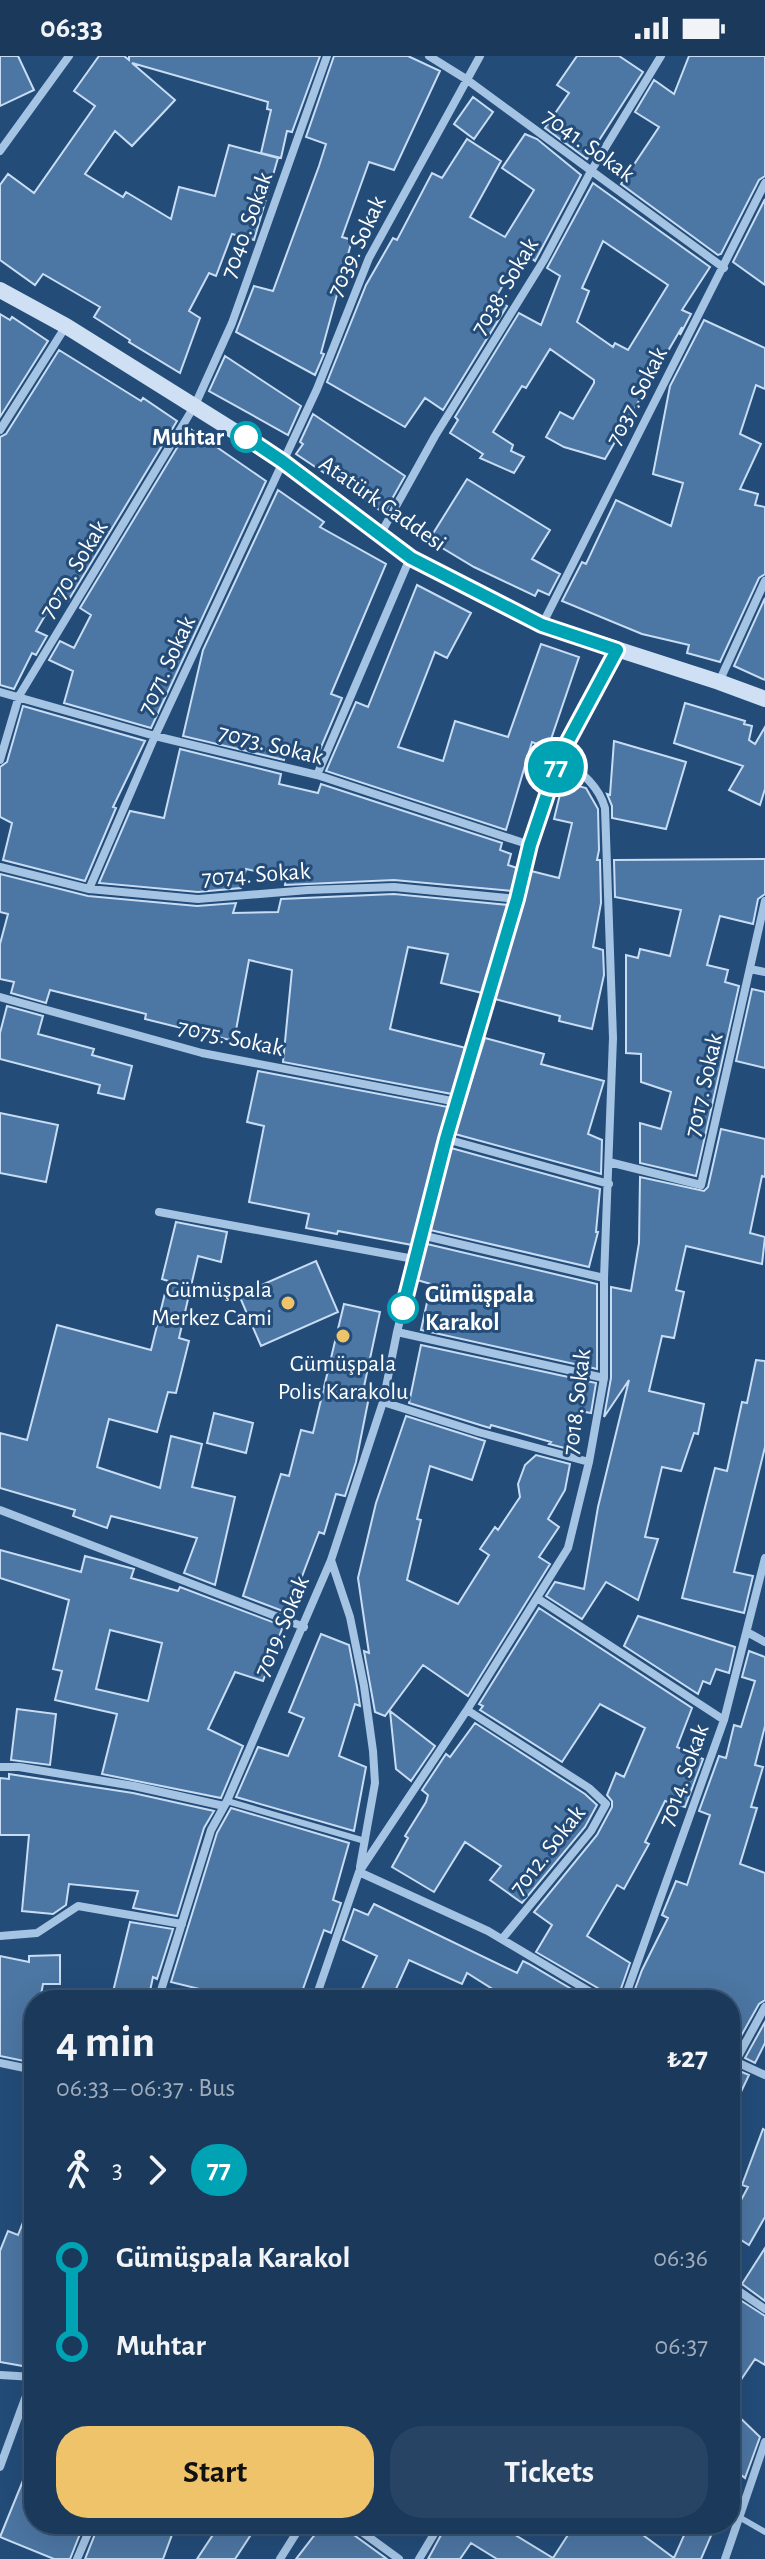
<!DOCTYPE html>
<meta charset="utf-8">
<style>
:root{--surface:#1a395b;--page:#274464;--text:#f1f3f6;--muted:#9facbb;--line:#385371;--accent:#efc369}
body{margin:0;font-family:"Alegreya Sans",sans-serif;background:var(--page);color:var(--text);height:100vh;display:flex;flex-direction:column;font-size:30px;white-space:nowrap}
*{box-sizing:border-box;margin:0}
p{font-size:26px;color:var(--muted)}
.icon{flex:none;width:44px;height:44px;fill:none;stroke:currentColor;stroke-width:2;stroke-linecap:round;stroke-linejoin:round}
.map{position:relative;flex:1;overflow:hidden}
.side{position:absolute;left:24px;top:1934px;width:716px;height:544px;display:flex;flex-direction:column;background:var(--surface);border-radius:32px;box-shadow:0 8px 32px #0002,0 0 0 2px var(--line)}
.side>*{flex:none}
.badge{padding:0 16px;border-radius:26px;font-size:28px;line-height:52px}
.map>.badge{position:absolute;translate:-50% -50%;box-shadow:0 0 0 4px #fff}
.legs{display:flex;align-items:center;gap:12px;height:88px;padding:0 32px;font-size:26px}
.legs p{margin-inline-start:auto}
.head{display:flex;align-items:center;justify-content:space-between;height:136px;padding:0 32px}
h1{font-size:44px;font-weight:700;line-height:60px}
.primary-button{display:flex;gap:16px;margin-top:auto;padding:16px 32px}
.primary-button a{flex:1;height:92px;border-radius:32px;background:var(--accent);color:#111;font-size:32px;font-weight:700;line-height:92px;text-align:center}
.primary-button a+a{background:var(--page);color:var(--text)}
ul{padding:0 32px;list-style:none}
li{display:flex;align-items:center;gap:28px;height:88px;font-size:30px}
li i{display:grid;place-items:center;width:12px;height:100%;margin:0 10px;background:currentColor}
li i::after{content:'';width:20px;height:20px;margin:-10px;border:6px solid;border-radius:50%;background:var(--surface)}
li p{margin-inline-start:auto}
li:first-child i{background:linear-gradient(#0000 50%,currentColor 0)}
li:last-child i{background:linear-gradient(currentColor 50%,#0000 0)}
.status{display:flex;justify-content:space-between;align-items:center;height:56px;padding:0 40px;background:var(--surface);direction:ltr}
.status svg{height:22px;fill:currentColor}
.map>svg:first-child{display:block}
.building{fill:#4c76a3;stroke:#c8ddf3;stroke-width:2;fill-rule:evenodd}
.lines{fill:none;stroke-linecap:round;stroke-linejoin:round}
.lane{stroke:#a5c4e4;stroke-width:6}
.street{stroke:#a5c4e4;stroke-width:8}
.secondary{stroke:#cfe0f4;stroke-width:16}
.line-1-casing{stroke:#fff;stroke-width:18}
.line-1{stroke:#00a3b4;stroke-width:12}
.stop-1-dot{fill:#fff;stroke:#00a3b4;stroke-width:4}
.poi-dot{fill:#efc369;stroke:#234c79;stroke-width:3}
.labels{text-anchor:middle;stroke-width:6;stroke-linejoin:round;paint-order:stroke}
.street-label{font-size:24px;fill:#fff;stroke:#234c79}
.stop-label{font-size:24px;font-weight:bold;fill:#fff;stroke:#234c79;text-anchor:end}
.poi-label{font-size:24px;fill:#fff;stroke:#234c79;text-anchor:end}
</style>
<div class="status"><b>06:33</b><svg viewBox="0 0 49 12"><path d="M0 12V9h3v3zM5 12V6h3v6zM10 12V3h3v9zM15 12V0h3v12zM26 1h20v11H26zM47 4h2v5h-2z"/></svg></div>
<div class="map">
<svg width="765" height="2503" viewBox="0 0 765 2503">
<rect width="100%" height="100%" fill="#234c79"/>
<!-- building -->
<path class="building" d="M0,0h18l16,34 -34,16z
M99,0h25l5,4v-4h191l-28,76 -5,-1 -6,27 -20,-5 10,-43 -4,-1 1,-7 -136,-39 43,37 -43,46 -17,-15 -30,43 38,23 3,-5 45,27 8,-32 36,9 14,-51 49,13 -24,82 -22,-6 -16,42 -7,-3 -20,38 11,7 -20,55 -51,-31 1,-2 -36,-23 6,-10 -57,-33 -8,11 -35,-25v-75l8,-11 26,19 61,-87 -21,-15z
M334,0h74l32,15 -46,99 -25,-8 -27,75 10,3 -31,113 3,1 -9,21 -79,-43 18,-46 19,5 46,-125 7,-22 -20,-7z
M577,0h42l24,16 -56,87 -42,-31 24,-35 -12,-8z
M689,0h76v120l-6,4 -38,74 -3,1 -97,-71 38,-57 -24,-15 19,-32 20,14z
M473,41l20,15 -19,27 -20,-15z
M525,78l12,5 44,36 -46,86 -13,-9 -27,47 12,7 -64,104 -18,-12 -20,29 -78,-45 39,-97 27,-47 4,2 35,-67 10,5 25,-39 34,22 -31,56 35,20 29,-47 -32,-22z
M593,127l117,84 -28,43 9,4 -11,21 2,-8 -77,132 -41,-12 -18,-10 14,-25 13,7 21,-36v-3l-44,-31 -24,39 -4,-2 -29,46 20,13 -2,6 13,6 -10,16 -34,-15 3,-4 -33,-21 8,-13 -3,-3 64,-104 22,12 19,-49 -13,-8zM603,185l65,44 -40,65 -13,-7 -2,4 -36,-25 12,-31 -7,-3z
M765,143v86l-32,-23z
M0,258l10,6 2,-3 36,24 -48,76z
M704,264l61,28v41l-9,-4 -16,49 21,10 -21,45 18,5 -3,11 10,2v67l-6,4 -39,84 -33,-9 2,-8 -47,-11 -80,-33 20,-39 4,2 30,-64 55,26 12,-43 -30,-9 17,-88z
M59,294l82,51 2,-3 34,23 -109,180 -11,-6 -21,36 11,5 -11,19 -4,-2 -18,36 -14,-4v-248l6,-3z
M225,300l76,50 -13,29 -79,-44z
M313,358l92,62 -21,37 -88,-59 7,-10 -3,-2z
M189,372l77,53 -115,247 -87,-25 9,-32 -24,-11 11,-19 14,7 17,-33 -11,-7z
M467,423l83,51 -18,29 28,15 -11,21 -11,-5 -3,6 -61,-29 -45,-27z
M278,434l46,32 -4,5 66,37 -55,130 11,4 -23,54 -32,-7 -3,15 -101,-24 20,-86z
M417,529l54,28 -24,45 -12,-6 -37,95 45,14 12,-40 53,16 33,-93 38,13 -31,91 -16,-6 -26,88 -180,-59 30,-69 12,5z
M765,542v82l-31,-14z
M685,647l60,18 -1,3 8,2 -3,14 6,4 10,-17v62l-5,16 -31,-15 14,-24 -69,-23z
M23,650l122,35 -32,66 3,1 -31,73 -82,-21 9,-37 -12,-6v-50l7,-5z
M614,685l72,21 -20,67 -54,-11v-12l-5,-12 3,1z
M180,693l101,25 -2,10 39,9 3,-9 181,59 -2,7 11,4 -3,11 9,3 -5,23 -118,-11 -109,5 1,-7 -40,-9 -5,19 -43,4 -99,-9 31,-72 34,7z
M563,726l23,6 12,21 1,41 -2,10h3l1,43 -8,44 10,3 1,25 -12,54 -33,-8 1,-5 -65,-17 36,-128 28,7 13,-55 -18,-4z
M765,803v35l-7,5 -5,25 -33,-8 -13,49 21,5 -3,12 14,4 -43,190 -56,-13v-40l21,6 10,-37 -30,-10v-28l-15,-1v-98l12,3 2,-9 30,7 11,-46 -66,-13 -1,-37z
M0,818l88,22 109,10 39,-3 -3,10 45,-1 3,-13 113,-5 114,11 -26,88 -41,-10 7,-29 -40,-7 -18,82 76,19 -14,46 -169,-32 9,-92 -43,-10 -15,81 -89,-22 1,-5 -96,-24 -4,13 -35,-10 3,-11 -14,-3v-35l8,-30 -8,-2z
M752,933l13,3v76l-29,-7z
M7,950l36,10 -5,18 56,15 -2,6 40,11 -8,33 -26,-6 2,-8 -100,-26v-26z
M485,982l59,16 -3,10 63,17 -16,53 14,6 -1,34 -146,-40z
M258,1015l190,36 -36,138 -74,-14 -1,3 -31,-6 3,-14 -60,-12 15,-76 -17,-4z
M0,1057l58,12 -12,57 -46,-9z
M721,1073l44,10v38l-3,-1 -12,57 15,4 -3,27 -76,-18 -10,44 8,2 -10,46 -12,-2 -13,55 55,13 -6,30 -4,-1 -13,38 -19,-4 -17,70 13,2 -20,61 -32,-18 -24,37 -36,-23 9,-14 29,7 14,-82 31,-127 -25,37 7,-39v-91l20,4 8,-48 1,-66 64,14 4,-4z
M451,1092l149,41 -4,43h2l-9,35 -159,-37z
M176,1166l51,10 -6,30 -23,-6 -19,82 10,3 -13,52 -8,-1 -11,40 -48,-13 -12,48 63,21 11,-52 31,8 -10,43 43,10 -20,88 -31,-12 13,-35 -86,-22 -4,12 -34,-12 2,-6 -75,-22v-55l27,7 30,-115 94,25 17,-69 -6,-2z
M427,1188l170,40v85l-176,-39 10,-46 -14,-4z
M316,1205l22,51 -77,34 -22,-51z
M344,1248l36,8 -18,84 7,1 -13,65 -11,34 -9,-2 -12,40 -5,-2 -31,81 -45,-17 38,-122 8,2 12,-46 12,3z
M421,1289l175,38 -5,30 -12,-2 -7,39 -23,-6 2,-2 -60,-17 -1,3 -10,-3 -71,-22z
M756,1304l9,1v86l-31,125 19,4 -9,37 -62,-15 33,-130 12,3 15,-69 5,1z
M214,1357l39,10 -7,30 -39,-10z
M406,1360l79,25 -13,39 -42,-14 -13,53 4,1 -14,60 51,24 31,-49 -9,-6 15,-22 3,3 22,-33 -2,-13 7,-19 11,-10 34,9 -5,26 -17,29 11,8 -20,30 11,7 -82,132 -45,-31 -38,51 -10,-4 -11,-61 5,2 -11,-75 18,-75z
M0,1494l81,22 4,-16 49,13 -3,9 47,13 2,-4 103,39 -20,55 -28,-9 -27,57 35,17 -22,52 -119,-24 15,-60 -62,-14 7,-29 -9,-2 16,-69 -69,-22zM110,1574l52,13 -14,58 -52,-12z
M539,1552l153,100 -15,39 26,12 -18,48 -20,-6 -20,41 4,2 -25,45 -7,-4 -30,51 43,27 -13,37h-6l-3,-6 -72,-42 16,-27 -18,-13 63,-77 15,-28v-6l-5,-6 9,-22 8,4 21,-49 -45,-24 -38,58 -82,-52 3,-4 -4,-2z
M638,1560l97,31 -6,26 -13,-4 -6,15 -7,-3 -5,13 -74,-48z
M321,1578l28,11 8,42 3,19 -5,-2 -16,52 27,11 -12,64 -118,-34 22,-50 30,9 16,-38 -15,-6z
M749,1595l16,6v69l-10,39 8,2 -12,40 6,1 -17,56 25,9v127l-6,4 -27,48h-2v-52h-99l11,-30 26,-52 -6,-3 14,-34 11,4 23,-70 -11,-4 20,-55 7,2 8,-33 7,2 14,-46 -13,-4z
M17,1653l39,5 -6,51 -39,-5z
M390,1655l45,35 -24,35 -15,-12z
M475,1667l110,71 12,11 -12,22 -63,76 -32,-23 11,-14 -36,-24 -31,50 -42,-25 16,-29 -3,-2 21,-34 2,-7 -6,-5 24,-36 4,3z
M9,1718l124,19 81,18 -10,17 -27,88 -44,-8 5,-17 -69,-7 -3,21 -13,9 -31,-3 7,-76h-29v-57l9,1z
M231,1752l118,35 -16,57 8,3 -10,30 -7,-3 -25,70h-55l-73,-18 46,-149z
M374,1848l143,69 6,-12 6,3 61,36h-80l-43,-27 -5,11 -53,-24 -18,40h-34l20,-44 -34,-16 11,-31 14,6z
M130,1866l43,7 -16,50 -4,-2 -5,23h-37z
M60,1899v29h-17l-3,16h-6v63l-34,-7v-100l29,6v-6z
M765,1966v21l-10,20 -10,-5z
M730,2011l19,8 -19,40z
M763,2073l2,1v87l-16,28 -19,-12v-12l18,-34 -6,-2z
M32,2143l2,133 -11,34 -23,-4v-111l8,-20 10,4z
M765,2192v53l-23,-17z
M734,2240l31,20v49l-10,-6 -25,37v-93z
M730,2352l30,29 -15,41 -15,-12z
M33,2400l1,68h50l-14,35h-16l-54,-22z
M99,2468h77l-13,35h-78z
M220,2468h38l-23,35h-38z
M323,2468h21l3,6 40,29h-91z
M447,2468h50l56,34 22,-34h53l46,34 15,-34h27l-15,35h-204l-26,-16 -11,16h-32z"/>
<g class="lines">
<!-- lane -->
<path class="lane" d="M227,1745l138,40
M739,2461l26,15"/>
<!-- street -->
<path class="street" d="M429,0l37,23 258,189
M0,95l69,-95
M0,374l66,-104
M380,479l55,-99 109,-176 47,-89 70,-115
M542,569l223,-442
M719,626l46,-101
M0,636l155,44 162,39 213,70
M0,704l19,-64 176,-291 37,-82 95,-267
M317,719l93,-217
M0,811l89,22 109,10 110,-9 86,-3 123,12
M89,833l66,-153 162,-347 52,-131 111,-202
M750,913l15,3
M0,941l202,56 255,49
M446,1083l163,45
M609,1106l92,23 64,-284
M159,1156l255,47
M421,1179l183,43
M397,1276l207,46
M383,1346l95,30 111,30
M0,1454l304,117
M331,1504l19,57 14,69 9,65 2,32 -15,84
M537,1542l187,122
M747,1576l18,10
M467,1654l122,78 17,16 -15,27 -89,108
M0,1711h19l115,19 90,20
M359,1816l129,59 116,69
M0,1880l37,-3 41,-27 104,18
M158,1944l53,-170 16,-29 104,-241 52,-158 14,-70 49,-193 71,-240 13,-54 30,-89 57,-106
M315,1944l44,-128 108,-162 101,-162 21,-86 15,-84v-100l9,-240 -8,-230c-7,-24 -26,-37 -45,-52
M624,1944l100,-280 41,-162
M730,2003l35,16
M735,2006l30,-55
M0,2007l34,7
M730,2229l35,24
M0,2319l34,2
M0,2411l34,-93
M351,2468l48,35
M77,2503l15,-35
M280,2503l22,-35
M419,2503l21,-35
M725,2503l40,-117"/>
<!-- secondary -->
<path class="secondary" d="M0,234l66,36 216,135 129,97 131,67 177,57 46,17"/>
</g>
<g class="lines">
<defs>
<path id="line-1" d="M246,381l36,24 129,97 131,67 75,25 -57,106 -30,89 -13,54 -71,240 -43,169"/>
</defs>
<!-- line-1 casing -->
<use href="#line-1" class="line-1-casing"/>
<!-- line-1 -->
<use href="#line-1" class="line-1"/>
</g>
<!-- markers -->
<g class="stop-1-dot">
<circle cx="246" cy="381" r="14"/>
<circle cx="403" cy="1252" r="14"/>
</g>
<g class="poi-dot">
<circle cx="288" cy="1247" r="8"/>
<circle cx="343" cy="1280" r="8"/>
</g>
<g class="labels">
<!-- street labels -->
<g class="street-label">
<text transform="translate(589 89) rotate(36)" y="8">7041. Sokak</text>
<text transform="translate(246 169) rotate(-70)" y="8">7040. Sokak</text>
<text transform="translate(356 190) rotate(-65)" y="8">7039. Sokak</text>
<text transform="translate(504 230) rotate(-59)" y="8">7038. Sokak</text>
<text transform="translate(636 340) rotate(-63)" y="8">7037. Sokak</text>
<text transform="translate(383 447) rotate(35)" y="8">Atatürk Caddesi</text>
<text transform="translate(73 513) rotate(-59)" y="8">7070. Sokak</text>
<text transform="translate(166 609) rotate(-65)" y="8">7071. Sokak</text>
<text transform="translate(271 688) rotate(14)" y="8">7073. Sokak</text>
<text transform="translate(256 818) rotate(-4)" y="8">7074. Sokak</text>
<text transform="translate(231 981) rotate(12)" y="8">7075. Sokak</text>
<text transform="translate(703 1029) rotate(-77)" y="8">7017. Sokak</text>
<text transform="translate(576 1346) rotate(-83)" y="8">7018. Sokak</text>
<text transform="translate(281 1570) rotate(-67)" y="8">7019. Sokak</text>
<text transform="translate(683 1719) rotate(-70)" y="8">7014. Sokak</text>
<text transform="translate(547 1794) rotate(-52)" y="8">7012. Sokak</text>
</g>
<!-- stop labels -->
<g class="stop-label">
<text x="224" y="389">Muhtar</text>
<text x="425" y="1246" text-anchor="start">Gümüşpala<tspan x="425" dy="28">Karakol</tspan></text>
</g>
<!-- poi labels -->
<g class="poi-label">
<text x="272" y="1241">Gümüşpala<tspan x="272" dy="28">Merkez Cami</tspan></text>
<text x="343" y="1315" text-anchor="middle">Gümüşpala<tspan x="343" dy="28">Polis Karakolu</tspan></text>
</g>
</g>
</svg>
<b class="badge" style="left:556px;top:711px;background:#00a3b4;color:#fff">77</b>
<section class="side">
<div class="head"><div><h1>4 min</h1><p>06:33 – 06:37 · Bus</p></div><b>₺27</b></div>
<div class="legs"><svg class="icon" aria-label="walk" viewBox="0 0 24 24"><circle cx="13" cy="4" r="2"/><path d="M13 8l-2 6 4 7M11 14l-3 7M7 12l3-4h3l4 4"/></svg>3<svg class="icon" aria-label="forward" viewBox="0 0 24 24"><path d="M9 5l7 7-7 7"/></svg><b class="badge" style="background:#00a3b4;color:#fff">77</b></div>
<ul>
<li><i style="color:#00a3b4"></i><b>Gümüşpala Karakol</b><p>06:36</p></li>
<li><i style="color:#00a3b4"></i><b>Muhtar</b><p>06:37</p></li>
</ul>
<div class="primary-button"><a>Start</a><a>Tickets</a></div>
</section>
</div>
